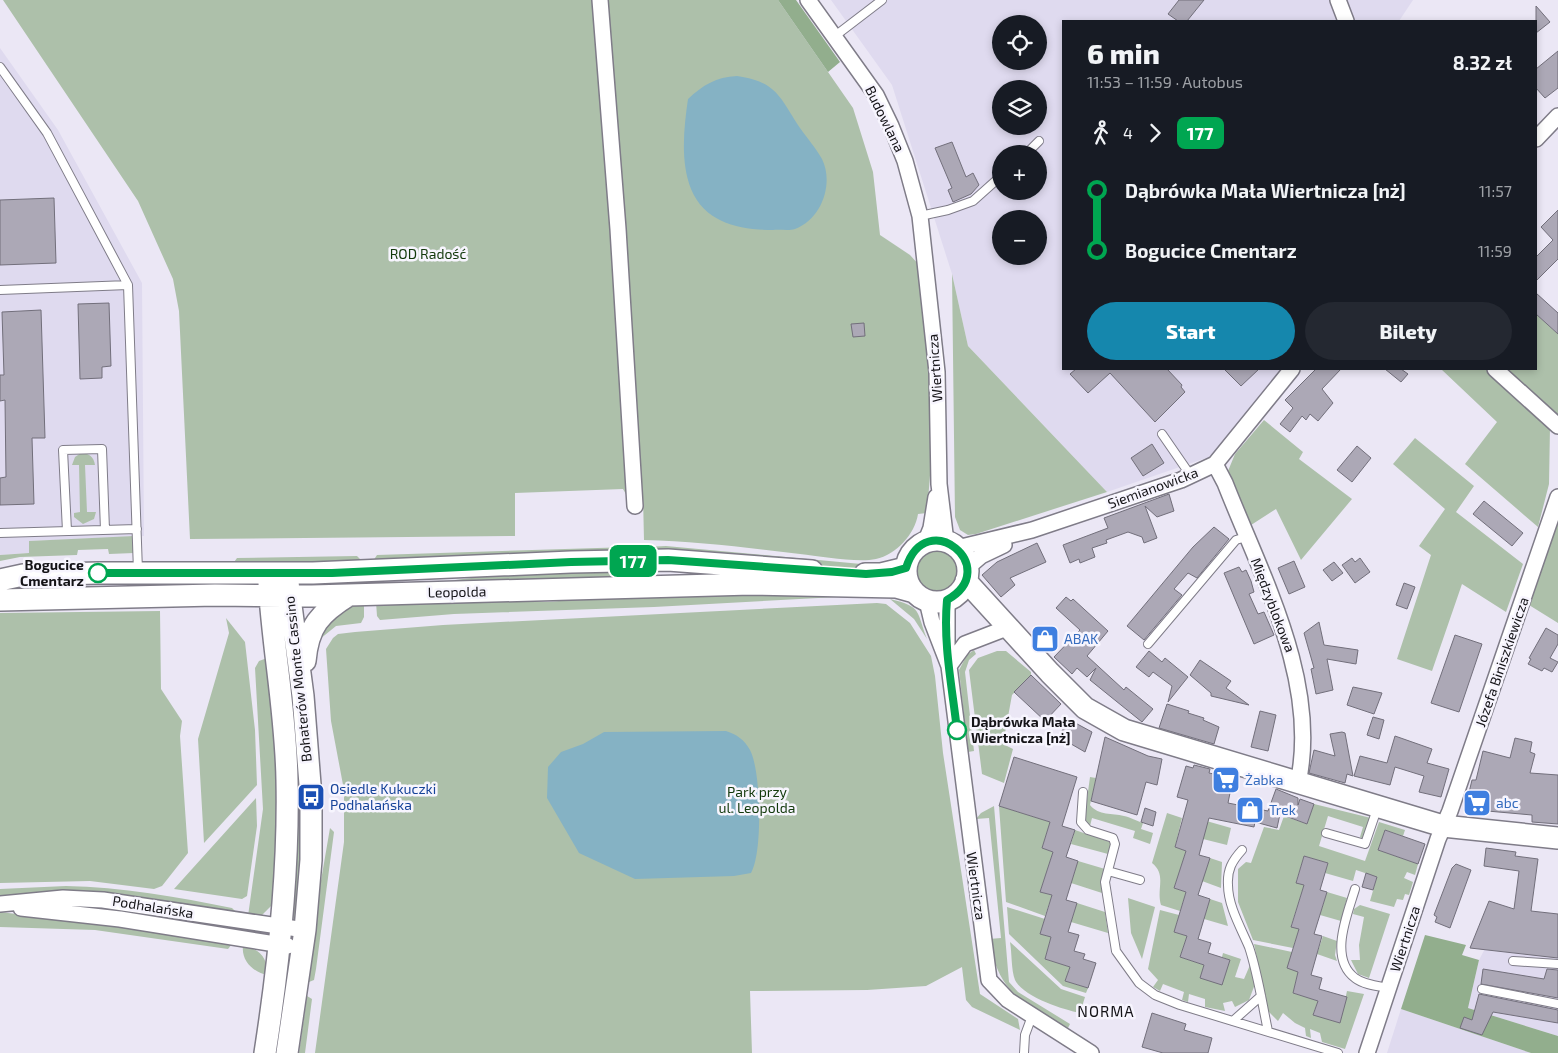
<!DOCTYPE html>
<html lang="pl">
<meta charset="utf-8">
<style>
:root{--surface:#171b24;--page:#242831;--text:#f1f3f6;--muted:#9ea1a6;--accent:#1587ad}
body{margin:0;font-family:"Exo 2",sans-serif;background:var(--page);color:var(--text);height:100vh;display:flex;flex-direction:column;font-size:19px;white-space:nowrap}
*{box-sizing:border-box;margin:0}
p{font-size:16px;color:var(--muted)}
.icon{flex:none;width:28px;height:28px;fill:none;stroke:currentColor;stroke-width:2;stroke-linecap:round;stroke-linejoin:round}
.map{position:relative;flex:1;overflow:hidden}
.details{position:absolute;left:1062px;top:20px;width:475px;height:350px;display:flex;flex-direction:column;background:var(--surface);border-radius:0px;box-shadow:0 2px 8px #0003}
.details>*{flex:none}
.badge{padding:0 10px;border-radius:8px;font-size:18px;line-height:32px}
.controls{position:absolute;left:992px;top:15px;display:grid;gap:10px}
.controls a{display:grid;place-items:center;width:55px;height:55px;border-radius:50%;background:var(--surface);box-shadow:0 2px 8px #0003;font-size:25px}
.map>.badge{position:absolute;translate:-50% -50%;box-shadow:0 0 0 2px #fff}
.legs{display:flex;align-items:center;gap:8px;height:55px;padding:0 25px;font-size:16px}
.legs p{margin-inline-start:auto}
.headline{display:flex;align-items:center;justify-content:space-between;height:85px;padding:0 25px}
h1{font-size:28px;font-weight:800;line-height:38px}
.cta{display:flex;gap:10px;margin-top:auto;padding:10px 25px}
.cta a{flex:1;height:58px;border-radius:30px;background:var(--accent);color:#fff;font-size:20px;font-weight:800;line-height:58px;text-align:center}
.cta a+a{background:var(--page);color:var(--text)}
ul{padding:0 25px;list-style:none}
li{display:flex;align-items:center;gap:18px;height:60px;font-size:19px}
li i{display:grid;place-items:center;width:8px;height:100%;margin:0 6px;background:currentColor}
li i::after{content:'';width:12px;height:12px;margin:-6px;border:4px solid;border-radius:50%;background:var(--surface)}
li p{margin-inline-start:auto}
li:first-child i{background:linear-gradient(#0000 50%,currentColor 0)}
li:last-child i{background:linear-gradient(currentColor 50%,#0000 0)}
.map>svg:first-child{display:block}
.built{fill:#dfdaef;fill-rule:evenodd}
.green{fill:#adc0aa}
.forest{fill:#92ae8d}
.water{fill:#85b2c4}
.building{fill:#aca8b6;stroke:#726f7b}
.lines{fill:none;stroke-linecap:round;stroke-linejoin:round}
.lane-casing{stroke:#7f7c88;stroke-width:10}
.street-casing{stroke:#7f7c88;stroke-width:18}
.secondary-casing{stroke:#7f7c88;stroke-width:24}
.lane{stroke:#fff;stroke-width:8}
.street{stroke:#fff;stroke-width:15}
.secondary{stroke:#fff;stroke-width:21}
.line-1-casing{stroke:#fff;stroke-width:11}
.line-1{stroke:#00a651;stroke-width:8}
.stop-1-dot{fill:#fff;stroke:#00a651;stroke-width:2.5}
.labels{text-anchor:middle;stroke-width:5;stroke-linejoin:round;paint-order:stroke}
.street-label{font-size:14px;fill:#141317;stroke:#f7f5fe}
.park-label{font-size:14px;fill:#12390b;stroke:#f7f5fe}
.stop-label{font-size:14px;font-weight:bold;fill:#141317;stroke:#f7f5fe;text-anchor:end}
.shop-label{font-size:14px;fill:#366cbe;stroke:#f7f5fe;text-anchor:start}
.transit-label{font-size:14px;fill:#164399;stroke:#f7f5fe;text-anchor:start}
.neighbourhood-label{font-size:15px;letter-spacing:1px;fill:#141317;stroke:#f7f5fe}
</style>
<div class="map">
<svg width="1558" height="1053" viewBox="0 0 1558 1053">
<rect width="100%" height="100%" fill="#ebe7f5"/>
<!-- built -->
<path class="built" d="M831,0h582l-14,21h-335v348h229l-84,88 -102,35 -139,-146 -16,-72 -60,-189zM1001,24h38v37h-38zM1001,89h38v37h-38zM1001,154h38v37h-38zM1001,219h38v37h-38z
M0,48l58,82 84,153 2,253 -114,5 -1,12 -29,2z
M1558,940v96l-90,-28 11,-48 9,-17z
M1401,1009l130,44h-144z"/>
<!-- green -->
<path class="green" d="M3,0h775l75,108 20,64 7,63 30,20 10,11 6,54 7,118 -6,75 -9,1c-3,20 -22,41 -42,45 -19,4 -56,-3 -76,-5 -52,-6 -104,-13 -156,-14l-1,-44h-16l-4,-7 -108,4v43l-325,3 -11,-228 -6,-32 -35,-78z
M952,274l16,72 139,146 -131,42 -8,1 -8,-5 -5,-13z
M1536,314l22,20v81l-53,-46h31z
M1441,369h46l63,58 -1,57 -11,43 -73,-63 32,-42z
M1264,420l39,32 -4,7 53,40 -51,61 -25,-51 -28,18 -20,-56 7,-17z
M1415,438l59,48 -18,26 67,52 -17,48 -44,-28 -30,87 -35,-12 34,-104 -12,-9 26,-37 -52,-45z
M81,453c8,0 13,4 14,12h-10l2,47h9l-2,7 -11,5 -9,-7v-4l6,-1 -1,-47h-7l3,-8z
M1558,523v100l-29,-18z
M134,536v17l-25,1 -1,-5 -30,1 -1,5 -57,2 -20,4v-6l29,-2v-12z
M666,546l206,19v4l-53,-2 -171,-17 -2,-3z
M630,547l-3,5 -254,9 4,-6z
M915 571a21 21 0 1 1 42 0a21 21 0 1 1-42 0Z
M357,556l5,5 -130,4 5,-7z
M633,570l-12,9 -166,6v-5l72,-9z
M792,589l82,6 -220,12 -200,7 -74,6 -3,-4 -1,-14c35,-1 71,-4 107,-3 38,1 68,7 106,-3z
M890,599c33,8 26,12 37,40l-13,-20z
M364,602v15l-3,6 -25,3 -16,13 -4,-6 20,-23z
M877,603l9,1 24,19 21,33 4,20 8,77 37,241 38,25 2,11 -48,-23 -6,-7 -4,-33 -36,19 -59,4 -117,1 2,62h-437l29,-211v-52l-13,-69 -5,-72 7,-11 5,-4 17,-2 88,-7z
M160,611l1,78 21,32 -2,15 8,117 -26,33 -8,3 -64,-8 -90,2v-270z
M226,618l19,24 10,88 2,55 -53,58 -6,-104 31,-106z
M974,650l2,4 -7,6 -4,12 9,79 -6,1 -9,-82 8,-15z
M997,651h9l25,21v3l-19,20 -9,49 10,5 -9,34 -22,-9 -13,-104 9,-12z
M270,657l9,137 -5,109 -12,12 -14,1 15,-107 -8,-141 4,-7z
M1090,777l6,1 -6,27c9,11 22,8 34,11 6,1 13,5 19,7l-2,6 12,4 -3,11 -17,-6 2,-7 -43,-13 -2,8 -6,-5z
M294,780h4c2,31 13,120 -7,143z
M256,798l1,28 -10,70 -5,3 -68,-10z
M1314,804l57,14 -8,21 -3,-2 3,-10 -35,-11 -9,30 46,15 14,-39 26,8 -2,6 -18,-6 -7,20 40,14 -3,11 -8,-3 -3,6 9,4 -4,13 -4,-1 -2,6 -6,-1 -3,8 -24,-6 7,-24 -21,-7 -3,11 -28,-8 3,-10 -24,-7 -8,26 8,3 -13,41 8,3 -6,19 -40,-8 -15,-38v-33l8,-7 5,1 13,-36 15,3 5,-14 23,8z
M994,806l15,176 9,10 52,32 -2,4c-45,-26 -69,-33 -79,-89l12,-1 -12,-120 -13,1 5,-6z
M999,806l51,16 -8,26 11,4 -13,40 12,3 -7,21 -39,-14z
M1167,813l15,5 -7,29 11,4 -12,37 12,4 -6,19 -19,-6c-5,-16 6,-30 -9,-42z
M1203,820l28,8 -4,17 -24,-6z
M330,828l4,4 -18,137 -2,11 -5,2 8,-78z
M1075,830l35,12 1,3 -3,9 -37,-10z
M1210,858l12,4 -1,26 -19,-7z
M1078,861l27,8 -3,24 -31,-10z
M66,886c55,1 112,11 166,22l4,4 -183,-19 -53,3v-7z
M1327,892l20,6 -6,23 -21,-6z
M1128,898l27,9 -13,52 -11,-26z
M1210,899l12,4 6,23 -24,-7z
M1077,903l28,9 3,21 -37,-11z
M1360,905l30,9 -21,64 -11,-4 -7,-14h9l-1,-15 5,-28 -11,-3 1,-5z
M1007,907l38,12 -5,15 11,3 -6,22 25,8 -5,14 23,7 -2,5 -23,-7 -54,-52z
M1160,910l19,5 -5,17 13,4 -7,21 24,8 -4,13 22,6 8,-24 -8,-3 1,-4 18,6 -6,18 9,2 6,-14 5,19 -6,16 -14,7 -3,-6 -9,2 2,8 -20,-4v-8l-16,-5 -1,8 -6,-2 2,-8 -21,-8 -3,7 -7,-4 5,-7 -10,-11z
M0,912l123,15 109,17 -4,5 -133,-19 -95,-3z
M1323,936l14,5 -2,14 2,6 -20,-7z
M1010,942l51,47 24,8 -5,16c-16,-3 -57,-16 -65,-33 -4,-10 -3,-27 -5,-38z
M1254,944l38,8 6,20 -5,21 25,8 -5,13 27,9 7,-32 17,3 -19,55 -23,-7 -2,-9 -10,-4 1,9 -5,-2 -1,-8 -10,-5 -12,-10 -5,8 -10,-10z
M243,946c17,3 24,11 25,29 -14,-2 -27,-14 -25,-29z
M307,996l5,3 -7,54h-6z"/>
<!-- forest -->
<path class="forest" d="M778,0h18l44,62 -12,10z
M1425,935l41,10 -4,10 17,5 -11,48 90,28v17h-27l-130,-44z"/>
<!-- water -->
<path class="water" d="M737,76c40,6 42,20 63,52 7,10 16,20 22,31 12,24 0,60 -27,70 -6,2 -16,0 -22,1 -33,0 -68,-7 -82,-41 -11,-28 -7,-62 -3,-90 15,-14 28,-22 49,-23z
M726,731c11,4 18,8 24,19 11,20 13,103 1,123l-17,3 -99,3 -56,-26 -32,-55 1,-31 13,-15 22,-8 21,-12z"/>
<!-- building -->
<path class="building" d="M1179,0h25l-17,21h-9l-10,-7z
M1536,6l14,16 -14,11z
M1558,51v37l-13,10 -9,-10v-19z
M952,142l14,35 7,-4 6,12 -8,9 -18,8 -5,-12 4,-2 -17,-40z
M54,198l2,65 -56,2v-65z
M1558,210v49l-22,22v-24l17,-17 -12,-13z
M1536,293l22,20v21l-22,-20z
M109,303l2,63 -9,1v11l-22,1 -2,-75z
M41,310l4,128h-13l2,66 -34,1v-27l6,-1 -1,-77 -5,1v-26h4l-2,-63z
M864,323l1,13 -12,1 -2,-13z
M1076,369h91l15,16 -1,2 4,5 -30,30 -45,-49 -22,20 -18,-19z
M1224,369h35l-18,17z
M1316,369h25l-19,20 11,14 -15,18 -8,-7 -4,6 -4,-4 -12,16 -10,-8 13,-16 -8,-8z
M1385,369h16l7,5 -7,8z
M1152,444l12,19 -21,13 -12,-18z
M1357,446l14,12 -19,24 -15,-12z
M1169,494l5,17 -17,6 -12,-11 12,32 -13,5 -2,-6 -14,-5 -22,8 1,3 -15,5 3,9 -15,6 -1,-4 -9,4 -7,-18 45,-17 -4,-10z
M1484,501l39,32 -11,13 -39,-32z
M1214,527l15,12 -32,39 -9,-5 -14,16 8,6 -38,45 -17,-14 66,-79z
M1037,543l9,19 -36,16 5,7 -14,12 -19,-22 15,-13z
M1352,558l3,4 5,-4 10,14 -15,11 -13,-18z
M1294,561l11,26 -16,7 -11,-26z
M1334,562l9,11 -11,8 -9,-11z
M1239,567l3,5 4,-2 5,11 3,11 -5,2 9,20 6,-2 10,23 -20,9 -30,-71z
M1404,583l11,4 -8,22 -11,-4z
M1066,597l5,4 2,-2 35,32 -21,25 37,34 2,-3 27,22 -11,13 -52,-42 6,-12 -9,9 -10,-9 -5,6 -18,-17 26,-27 -24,-22z
M1319,622l5,23 34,5 -2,14 -29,-5 6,31 -17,4 -5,-25 3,-1 -10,-35z
M1546,628l12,7v9l-8,14 8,4 -6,10 -8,-4 -2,3 -14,-7 3,-5 -2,-1z
M1455,635l27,9 -23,68 -28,-9z
M1149,651l13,11 3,-4 23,19 -20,25 4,-16 -19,-14 -4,5 -13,-10z
M1200,660l31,21 -5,7 23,17 -38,-9v-3l-21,-18z
M1031,675l30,29 -16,17 -31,-29z
M1353,687l29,6 -8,21 -27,-9z
M1167,704l22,7 -1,2 16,5 -1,2 16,7 -5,17 -55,-16z
M1260,711l16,4 -8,36 -17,-4z
M1373,717l11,3 -5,19 -12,-4z
M1068,719l24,13 -7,20 -26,-15z
M1342,732l3,1 8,43 -6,-2 -2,9 -36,-10 5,-23 21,6 -5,-22z
M1395,736l37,13 -5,14 22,6 -8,28 -22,-5 5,-16 -29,-9 -5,18 -36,-9 6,-20 27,7z
M1105,737l43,19 14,3 -5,26 -11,-3 -9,33 -46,-14z
M1515,738l17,4 -2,10 5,2 -5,19 28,2v49l-26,-2v-7l-67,-6 7,-29h4l7,-29 27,7z
M1014,757l63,20 -15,49 13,4 -9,27 12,4 -12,39 11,3 -9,29 11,3 -5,16 11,3 -2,5 13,4 -8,25 -23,-7 5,-14 -25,-8 6,-22 -11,-3 12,-39 -12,-3 13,-40 -11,-4 8,-26 -51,-16z
M1194,765l16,4 -1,4 24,5 -5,25 40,8 8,-22 22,9v7l2,-6 14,5 -7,20 -27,-10 -3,14 -22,-6 -1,5 -45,-9 -10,37 11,3 -12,37 12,4 -12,40 13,4 -3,10 22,7 -8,25 -22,-7 4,-13 -24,-8 7,-21 -13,-4 12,-40 -12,-4 12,-37 -11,-4 13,-47 -11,-3 9,-31 7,2z
M1145,808l11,4 -3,14 -12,-4z
M1385,830l40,14 -7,20 -40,-14z
M1486,848l30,4 -1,4 23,3 -7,52 27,3v44l-88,-10 19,-47 25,8 5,-38 -35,-5z
M1304,856l24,7 -8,27 7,2 -13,42 8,2 -11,39 11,3 -3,11 28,8 -7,26 -27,-8 5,-14 -25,-8 5,-21 -11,-4 12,-39 -8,-2 13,-42 -8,-2z
M1456,864l15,6 -21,58 -15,-6 2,-5 -3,-2 18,-47z
M1366,873l11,4 -4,13 -11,-3z
M1483,969l61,10 3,-10 11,1v28l-77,-14z
M1479,994l79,16v13l-65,-11 -11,23 -22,-7 4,-11 8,3z
M1152,1013l34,11 -2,6 28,8 -4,15h-45l-21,-6z"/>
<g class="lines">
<defs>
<path id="lane" d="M835,36l47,-36
M0,67l47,66 81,152 10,286
M1026,154l13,-13
M920,216l28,-6 25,-9 28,-25
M0,290l128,-5
M1162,434l29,42
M67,531l-4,-81 39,-1 3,81
M0,533l137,-4
M1148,644l88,-104 10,-3
M1083,792l-2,30 7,8 25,8 2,6 -10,38 11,69 23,32 16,12 25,10 158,48
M1326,833l39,11 12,-35
M1242,850c-10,11 -15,20 -14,35 0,21 13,43 21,62 9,27 13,56 19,84
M1108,871l32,9
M1355,889c-7,24 -27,69 0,89 9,7 23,8 34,10
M1513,961l45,3
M1482,989l76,15
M1234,1020l27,-24
M1024,1053l1,-18 7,-19"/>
<path id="street" d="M600,0l18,229 17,277
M808,0l68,95 15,31 14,35 15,55 17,156 2,112 7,58
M1338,0l8,21
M1536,139l22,-23
M1495,369l63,57
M1215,464l10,19c36,92 95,199 73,300
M925,543l6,-15 5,-31
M957,548l75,-18 149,-50 34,-16 77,-95
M967,568l14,-12 23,-11
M927,601l5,21 17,44 40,314 19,20 83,53
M947,647v-47
M949,666l16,-22 39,-15
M0,904l63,-6 40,2 202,30
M21,908l99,11 168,27
M1367,1053l71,-214 12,-28 108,-314"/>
<path id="secondary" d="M906 571a31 31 0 1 1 62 0a31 31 0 1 1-62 0Z
M865,574h16l25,-6
M0,580l23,-5 75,-2h215l258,-11 97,-2 144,11
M966,581l84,92 35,35 39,22 319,96 115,12
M0,600l215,-5 97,1 439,-12 145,3 18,5
M305,661c3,-35 15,-48 44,-66
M265,1053c14,-90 24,-182 22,-273 -1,-66 -14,-131 -18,-197
M287,1053l18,-123 6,-70v-63l-8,-101 -15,-113"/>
</defs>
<!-- lane casing -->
<use href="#lane" class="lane-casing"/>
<!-- street casing -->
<use href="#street" class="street-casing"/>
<!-- secondary casing -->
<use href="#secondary" class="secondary-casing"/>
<!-- lane -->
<use href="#lane" class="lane"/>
<!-- street -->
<use href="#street" class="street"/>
<!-- secondary -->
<use href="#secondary" class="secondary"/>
</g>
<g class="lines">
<defs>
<path id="line-1" d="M98,573h234l239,-11 97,-2 198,14 26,-2 14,-4c20,-64 98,0 41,32 -4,44 5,86 10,130"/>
</defs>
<!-- line-1 casing -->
<use href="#line-1" class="line-1-casing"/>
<!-- line-1 -->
<use href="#line-1" class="line-1"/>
</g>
<!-- icons -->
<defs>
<symbol id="shop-square" viewBox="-11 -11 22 22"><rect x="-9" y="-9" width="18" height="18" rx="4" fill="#3f7fe0" stroke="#f7f5fe"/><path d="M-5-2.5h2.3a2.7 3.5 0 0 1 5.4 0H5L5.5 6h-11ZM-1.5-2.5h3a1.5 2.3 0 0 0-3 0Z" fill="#fff"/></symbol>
<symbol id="supermarket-square" viewBox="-11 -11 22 22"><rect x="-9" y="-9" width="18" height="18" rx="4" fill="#3f7fe0" stroke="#f7f5fe"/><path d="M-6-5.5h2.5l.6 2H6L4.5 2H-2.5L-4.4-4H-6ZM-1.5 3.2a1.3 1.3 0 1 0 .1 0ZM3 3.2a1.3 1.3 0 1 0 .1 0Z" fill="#fff"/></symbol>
<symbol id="bus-square" viewBox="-11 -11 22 22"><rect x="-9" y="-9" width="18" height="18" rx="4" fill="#1a4fb4" stroke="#f7f5fe"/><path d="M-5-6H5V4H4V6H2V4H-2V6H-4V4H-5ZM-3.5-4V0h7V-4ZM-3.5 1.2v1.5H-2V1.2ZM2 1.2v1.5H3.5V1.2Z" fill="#fff"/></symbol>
</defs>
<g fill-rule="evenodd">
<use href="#shop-square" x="1029" y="623" width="32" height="32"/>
<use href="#supermarket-square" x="1210" y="764" width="32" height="32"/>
<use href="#bus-square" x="295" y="781" width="32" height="32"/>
<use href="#supermarket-square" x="1461" y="787" width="32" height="32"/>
<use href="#shop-square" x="1234" y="794" width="32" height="32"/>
</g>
<!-- markers -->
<g class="stop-1-dot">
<circle cx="98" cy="573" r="9"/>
<circle cx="957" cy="730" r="9"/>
</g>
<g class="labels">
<!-- street labels -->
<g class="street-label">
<text transform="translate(885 119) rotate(64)" y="5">Budowlana</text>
<text transform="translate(935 368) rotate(-94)" y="5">Wiertnicza</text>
<text transform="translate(1153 488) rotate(-20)" y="5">Siemianowicka</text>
<text transform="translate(457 592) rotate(-1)" y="5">Leopolda</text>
<text transform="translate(1273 605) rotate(69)" y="5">Międzyblokowa</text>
<text transform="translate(1502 662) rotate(-71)" y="5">Józefa Biniszkiewicza</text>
<text transform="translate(298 679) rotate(-96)" y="5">Bohaterów Monte Cassino</text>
<text transform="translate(976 886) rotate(82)" y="5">Wiertnicza</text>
<text transform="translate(153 907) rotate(9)" y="5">Podhalańska</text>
<text transform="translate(1405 939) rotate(-72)" y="5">Wiertnicza</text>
</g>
<!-- park labels -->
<g class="park-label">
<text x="428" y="259">ROD Radość</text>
<text x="757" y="797">Park przy<tspan x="757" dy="16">ul. Leopolda</tspan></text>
</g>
<!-- stop labels -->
<g class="stop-label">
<text x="84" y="570">Bogucice<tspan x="84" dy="16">Cmentarz</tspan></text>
<text x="971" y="727" text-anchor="start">Dąbrówka Mała<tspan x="971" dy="16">Wiertnicza [nż]</tspan></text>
</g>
<!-- shop labels -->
<g class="shop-label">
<text x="1064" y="644">ABAK</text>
<text x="1245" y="785">Żabka</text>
<text x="1496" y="808">abc</text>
<text x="1269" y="815">Trek</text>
</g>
<!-- transit labels -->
<g class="transit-label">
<text x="330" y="794">Osiedle Kukuczki<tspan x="330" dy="16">Podhalańska</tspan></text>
</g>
<!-- neighbourhood labels -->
<g class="neighbourhood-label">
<text x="1106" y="1017">NORMA</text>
</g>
</g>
</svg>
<div class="controls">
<a><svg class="icon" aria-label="locate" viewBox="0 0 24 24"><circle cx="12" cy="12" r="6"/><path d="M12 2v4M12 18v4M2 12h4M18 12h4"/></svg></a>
<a><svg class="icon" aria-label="layers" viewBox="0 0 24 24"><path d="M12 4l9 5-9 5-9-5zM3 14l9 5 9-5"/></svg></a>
<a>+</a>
<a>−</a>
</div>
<b class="badge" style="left:633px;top:561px;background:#00a651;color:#fff">177</b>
<section class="details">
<div class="headline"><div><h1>6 min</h1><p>11:53 – 11:59 · Autobus</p></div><b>8.32 zł</b></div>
<div class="legs"><svg class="icon" aria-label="walk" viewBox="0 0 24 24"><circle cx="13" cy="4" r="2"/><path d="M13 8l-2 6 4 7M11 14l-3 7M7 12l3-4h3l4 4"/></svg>4<svg class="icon" aria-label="forward" viewBox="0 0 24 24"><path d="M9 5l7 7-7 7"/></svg><b class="badge" style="background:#00a651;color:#fff">177</b></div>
<ul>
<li><i style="color:#00a651"></i><b>Dąbrówka Mała Wiertnicza [nż]</b><p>11:57</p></li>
<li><i style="color:#00a651"></i><b>Bogucice Cmentarz</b><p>11:59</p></li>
</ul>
<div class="cta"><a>Start</a><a>Bilety</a></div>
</section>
</div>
